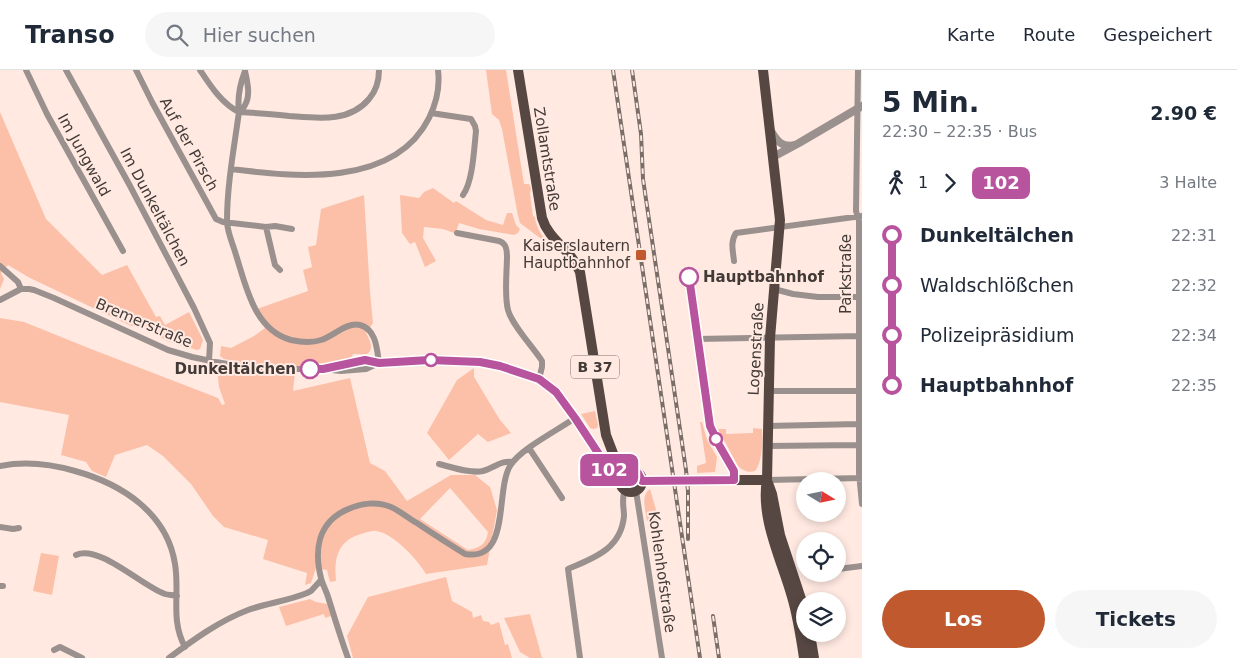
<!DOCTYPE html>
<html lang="de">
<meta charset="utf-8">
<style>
:root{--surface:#fff;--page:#f6f6f7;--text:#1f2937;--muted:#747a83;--line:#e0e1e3;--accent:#c0592d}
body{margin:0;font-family:"DejaVu Sans",sans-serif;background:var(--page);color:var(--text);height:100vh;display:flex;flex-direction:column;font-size:19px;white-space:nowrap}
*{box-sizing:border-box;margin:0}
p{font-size:16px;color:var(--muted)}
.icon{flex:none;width:28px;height:28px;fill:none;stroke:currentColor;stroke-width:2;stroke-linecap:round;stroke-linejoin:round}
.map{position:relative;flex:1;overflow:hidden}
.side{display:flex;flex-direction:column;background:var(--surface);width:375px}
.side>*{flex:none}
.badge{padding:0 10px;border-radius:8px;font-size:18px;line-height:32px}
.needle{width:32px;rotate:100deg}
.controls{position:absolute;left:796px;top:402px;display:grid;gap:10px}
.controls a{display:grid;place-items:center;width:50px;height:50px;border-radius:50%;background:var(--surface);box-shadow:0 2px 8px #0003;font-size:25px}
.map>.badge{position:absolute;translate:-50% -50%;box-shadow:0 0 0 2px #fff}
.legs{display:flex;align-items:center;gap:8px;height:55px;padding:0 20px;font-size:16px}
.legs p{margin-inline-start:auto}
.summary{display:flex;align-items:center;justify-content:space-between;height:85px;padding:0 20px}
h1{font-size:28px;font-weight:800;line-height:38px}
.primary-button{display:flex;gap:10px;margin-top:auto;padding:10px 20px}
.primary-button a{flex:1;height:58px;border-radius:30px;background:var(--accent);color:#fff;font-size:20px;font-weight:800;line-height:58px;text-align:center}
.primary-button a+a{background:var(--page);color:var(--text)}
ul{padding:0 20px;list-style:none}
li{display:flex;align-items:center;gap:18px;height:50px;font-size:19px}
li i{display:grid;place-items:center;width:8px;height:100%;margin:0 6px;background:currentColor}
li i::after{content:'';width:12px;height:12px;margin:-6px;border:4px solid;border-radius:50%;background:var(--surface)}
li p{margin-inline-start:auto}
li:first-child i{background:linear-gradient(#0000 50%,currentColor 0)}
li:last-child i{background:linear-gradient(currentColor 50%,#0000 0)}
header{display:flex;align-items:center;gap:30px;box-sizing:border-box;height:70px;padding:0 25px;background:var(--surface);border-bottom:1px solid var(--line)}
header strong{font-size:24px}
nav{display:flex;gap:28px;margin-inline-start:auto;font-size:18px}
.search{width:350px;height:45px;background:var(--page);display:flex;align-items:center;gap:12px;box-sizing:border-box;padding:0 18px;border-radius:28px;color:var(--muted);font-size:19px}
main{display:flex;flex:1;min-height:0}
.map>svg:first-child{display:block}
.green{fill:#fcc0a8;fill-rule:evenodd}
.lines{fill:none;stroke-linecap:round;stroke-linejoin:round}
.primary-tunnel{stroke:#d9c6bf;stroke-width:10;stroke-dasharray:10 5;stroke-linecap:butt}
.minor{stroke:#9a918e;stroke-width:6}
.tertiary{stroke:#9a918e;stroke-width:8}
.primary{stroke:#564742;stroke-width:10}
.rail-casing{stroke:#7a6e69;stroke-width:4}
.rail{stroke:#ffe9e1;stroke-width:2;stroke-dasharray:5.5;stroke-linecap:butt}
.line-1-casing{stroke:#fff;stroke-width:11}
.line-1{stroke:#b8549e;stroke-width:8}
.poi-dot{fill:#c0592d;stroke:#ffe9e1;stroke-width:2}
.stop-1-dot{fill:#fff;stroke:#b8549e;stroke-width:2.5}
.labels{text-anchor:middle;stroke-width:4;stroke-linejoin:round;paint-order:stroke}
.shield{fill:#ffe9e1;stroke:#7b6e6a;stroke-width:1}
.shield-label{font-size:14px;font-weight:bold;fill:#423a37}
.street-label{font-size:15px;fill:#423a37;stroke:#ffe9e1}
.poi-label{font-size:15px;fill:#423a37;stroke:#ffe9e1;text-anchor:end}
.stop-label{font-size:15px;font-weight:bold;fill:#423a37;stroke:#ffe9e1;text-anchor:start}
</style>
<header>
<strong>Transo</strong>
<div class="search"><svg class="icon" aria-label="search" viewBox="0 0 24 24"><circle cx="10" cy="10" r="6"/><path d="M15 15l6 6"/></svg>Hier suchen</div>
<nav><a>Karte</a><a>Route</a><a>Gespeichert</a></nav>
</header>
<main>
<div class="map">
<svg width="862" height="588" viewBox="0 0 862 588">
<rect width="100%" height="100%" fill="#ffe9e1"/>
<!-- green -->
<path class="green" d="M486,0h20l18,114h5l2,4 -1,6 3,22 2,1c1,11 7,18 13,27l-28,-21 -2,-7 -16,-87 -3,-9 -7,-6z
M0,42l46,107 56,56 25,-10 29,52 4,-1 5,9 24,-13 14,28 -3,9 -3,1 -30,-9 -16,-10 -22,-6 -99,-47 -22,-13 -7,8 3,6 -4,10z
M433,118l21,15 2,-2 30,19 17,5 4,-12h5l4,12 4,4 -2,4 -4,2 -35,-6 -20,-6 -3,9 -2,1 -11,-4 -19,-2 -1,11 13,23 -11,6 -10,-25 -5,2 -8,-11 -2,-38 19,3 5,-6z
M364,125l6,97 3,31 -7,10c3,5 9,16 1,21 -3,1 -10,0 -14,0l-2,4 -24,8h-51l-19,-1 -33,-6 -4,-3 1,-10 10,2 23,-12 11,-8 -11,-18 54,-19 -5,-21 9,-3 -4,-20 8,-2 5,-36z
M0,248l24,4 67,27 127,49 4,7 3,-1 -6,-17 -2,-20 37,5h41l-2,19 57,-13 20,85 15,8 22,30 44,-26h24l15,12 7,23 -10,55 -61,9c-8,-14 -33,-41 -50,-43 -4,-1 -11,2 -15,3 -24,7 -27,25 -25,47l-6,1 -3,-12 -11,-2 -5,15 -6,2 2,-12 -44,-14 5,-19 -44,-13 -11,-11 -22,-32 -28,-28 -16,-11 -32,10 -9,22 -14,-6 -6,-9 -25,-7 8,-40 -69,-13zM450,418l38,44c-2,13 -9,16 -20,18l-48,-31z
M474,298v9l26,43 11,13 -23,9 -10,-8 -29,26 -22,-27 30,-53z
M595,341l3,14 -1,3 -4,1 -3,-1 -9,-14z
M700,352h2l5,18 10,17 -2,15 -18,1v-7l9,-3z
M753,358l9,1c1,10 0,35 -7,42 -6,2 -12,0 -17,-5l-20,-37h8v5l27,-1z
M650,419l9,31 -12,1c-1,-10 -7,-25 3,-32z
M41,483l18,3 -7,39 -19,-4z
M446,507l6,24 20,11 1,6 8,-3 2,6 6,1 2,3 8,-3 6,23 3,-1 4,14h-159l-6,-22 21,-39z
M310,529l6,3 11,2 4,12 -6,2 -1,-4 -38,12 -7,-19z
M530,544l12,44h-12l-10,-6 -16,-34z"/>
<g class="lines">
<!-- primary-tunnel -->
<path class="primary-tunnel" d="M647,411l49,-1"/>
<!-- minor -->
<path class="minor" d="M26,0l21,44 76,137
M66,0l63,114 65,124 16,35 -1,18
M136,0l16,32 64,117 7,3 43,5 9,38 5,5
M200,0c10,15 22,34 39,42 17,1 34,2 50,4 28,2 60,7 80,-17 7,-8 10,-19 10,-29
M858,0l-2,141 3,10v252l3,31
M245,1c-5,13 -8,26 -6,41 -5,36 -12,73 -12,109 0,11 6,23 9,34 10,31 18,75 55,85 9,2 21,3 30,0 13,-4 25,-18 39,-15 16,4 17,24 19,38
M239,42c2,-3 5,-4 6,-7 6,-10 2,-24 0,-34
M431,43l40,6 4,7 1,5c-2,18 -3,50 -13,64
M231,99c64,8 163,19 198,-51 7,-14 11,-32 9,-48
M266,157l9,-1 17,3
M457,163l42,8c7,2 8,8 8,15 0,15 -3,39 1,54 4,15 25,37 34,51v6l-3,12
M734,191c-1,-10 -4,-19 2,-28l126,-17
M0,196l18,16 3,7
M690,219l20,137 9,19 15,26v9
M774,219l19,5 25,3h41
M0,230l21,-11h8l5,1 20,8 114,52 24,7 24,5 29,5 30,2h48l18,2 25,-2 13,-6
M697,269l164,-3
M329,298l36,-8 14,3 50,-3 41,2 30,4 39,13 17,13 19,26 35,53 4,3 7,4
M769,321h89
M767,356l92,-2
M767,376l92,-1
M529,378l33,50
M439,394c12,3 32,10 44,7 11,-3 18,-11 30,-9
M0,396c25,-5 51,-2 75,5 47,13 92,42 100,93 5,29 -5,56 10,83
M767,410l95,-2
M636,421l26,167
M0,457l13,2 6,-1
M76,485c23,-11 67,32 89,39 3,1 8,1 12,2
M838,499l24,-3
M0,516h3
M54,580l6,-3 22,11
M169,588c24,-18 50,-37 79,-48 19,-7 40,-9 59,-17l4,-2 10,-11
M348,588c-7,-19 -13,-39 -19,-58 -2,-8 -6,-14 -8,-22 -7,-28 -3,-55 25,-68 14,-7 31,-9 45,-3 9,4 17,11 26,16 16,11 32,21 48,31 46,8 30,-63 45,-88 10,-17 48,-36 65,-48
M580,588l-12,-89c26,-11 53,-20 56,-53 0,-9 -3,-17 1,-26"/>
<!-- tertiary -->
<path class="tertiary" d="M771,61c6,10 11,17 24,14
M773,87l26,-14 63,-37"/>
<!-- primary -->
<path class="primary" d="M518,0l24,148c7,23 29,31 38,54l26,163 8,21 11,17
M763,0l17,150 -10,118 -3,142c-7,38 15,81 25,117 6,20 9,41 12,61
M620 411a11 11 0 1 1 22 0a11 11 0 1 1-22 0Z
M696,410h71
M768,413l4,11 8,41 25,76
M810,564l4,24"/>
<defs>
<path id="rail" d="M613,0l87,588
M632,0l9,64 2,45 43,291 2,21v48
M713,546l6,42"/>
</defs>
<!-- rail casing -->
<use href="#rail" class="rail-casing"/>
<!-- rail -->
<use href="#rail" class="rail"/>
</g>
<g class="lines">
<defs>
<path id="line-1" d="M310,299h13l42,-9 14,3 50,-3 51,2 20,4 39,13 17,13 19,26 35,53 4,3 7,4 4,-5 5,-2 8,2 4,8 92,-1v-9l-15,-26 -9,-19 -21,-149"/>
</defs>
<!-- line-1 casing -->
<use href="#line-1" class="line-1-casing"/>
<!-- line-1 -->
<use href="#line-1" class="line-1"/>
</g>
<!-- markers -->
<rect class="poi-dot" x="635" y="179" width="12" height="12" rx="2.5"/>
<g class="stop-1-dot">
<circle cx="689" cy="207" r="9"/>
<circle cx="431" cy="290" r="6"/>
<circle cx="310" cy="299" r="9"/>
<circle cx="716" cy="369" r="6"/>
</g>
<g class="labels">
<!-- shield labels -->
<rect class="shield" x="571" y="285.5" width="48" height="23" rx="4"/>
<g class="shield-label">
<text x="595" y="302">B 37</text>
</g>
<!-- street labels -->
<g class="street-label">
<text transform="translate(189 74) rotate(61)" y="5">Auf der Pirsch</text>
<text transform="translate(84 85) rotate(61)" y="5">Im Jungwald</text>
<text transform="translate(547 89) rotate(81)" y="5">Zollamtstraße</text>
<text transform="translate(155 137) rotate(62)" y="5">Im Dunkeltälchen</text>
<text transform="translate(846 204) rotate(-90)" y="5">Parkstraße</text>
<text transform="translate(144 253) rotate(23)" y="5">Bremerstraße</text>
<text transform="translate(756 279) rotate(-87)" y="5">Logenstraße</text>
<text transform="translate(662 502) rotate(82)" y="5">Kohlenhofstraße</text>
</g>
<!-- poi labels -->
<g class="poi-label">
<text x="630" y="181">Kaiserslautern<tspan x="630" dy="17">Hauptbahnhof</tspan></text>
</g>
<!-- stop labels -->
<g class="stop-label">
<text x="703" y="212">Hauptbahnhof</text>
<text x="296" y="304" text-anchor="end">Dunkeltälchen</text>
</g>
</g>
</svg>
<div class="controls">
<a><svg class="needle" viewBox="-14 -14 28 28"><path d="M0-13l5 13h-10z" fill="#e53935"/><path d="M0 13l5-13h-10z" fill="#747a83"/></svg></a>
<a><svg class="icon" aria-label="locate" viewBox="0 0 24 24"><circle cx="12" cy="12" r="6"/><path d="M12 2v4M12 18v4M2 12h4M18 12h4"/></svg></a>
<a><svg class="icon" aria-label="layers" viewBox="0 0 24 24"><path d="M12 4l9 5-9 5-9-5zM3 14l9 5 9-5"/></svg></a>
</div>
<b class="badge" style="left:609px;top:400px;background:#b8549e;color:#fff">102</b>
</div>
<section class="side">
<div class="summary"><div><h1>5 Min.</h1><p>22:30 – 22:35 · Bus</p></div><b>2.90 €</b></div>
<div class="legs"><svg class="icon" aria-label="walk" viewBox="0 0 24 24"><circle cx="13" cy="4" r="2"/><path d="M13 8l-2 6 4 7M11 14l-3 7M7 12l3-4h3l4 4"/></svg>1<svg class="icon" aria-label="forward" viewBox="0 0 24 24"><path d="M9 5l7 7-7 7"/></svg><b class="badge" style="background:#b8549e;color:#fff">102</b><p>3 Halte</p></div>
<ul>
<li><i style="color:#b8549e"></i><b>Dunkeltälchen</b><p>22:31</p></li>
<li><i style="color:#b8549e"></i><span>Waldschlößchen</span><p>22:32</p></li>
<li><i style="color:#b8549e"></i><span>Polizeipräsidium</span><p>22:34</p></li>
<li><i style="color:#b8549e"></i><b>Hauptbahnhof</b><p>22:35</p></li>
</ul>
<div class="primary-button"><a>Los</a><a>Tickets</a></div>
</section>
</main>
